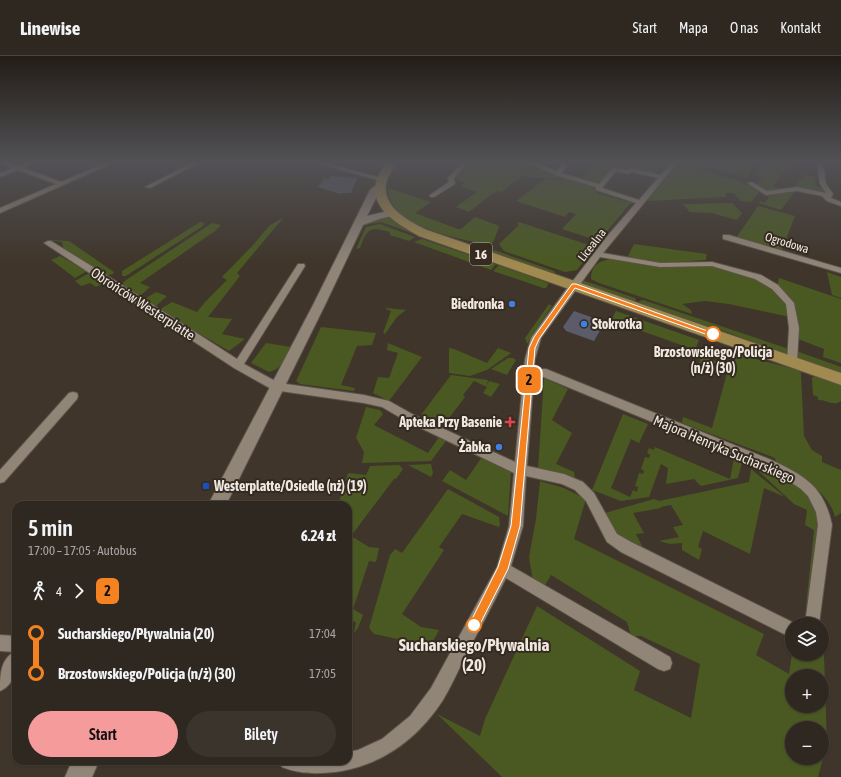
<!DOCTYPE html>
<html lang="pl">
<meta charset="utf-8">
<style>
:root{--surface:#2f2820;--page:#3b342d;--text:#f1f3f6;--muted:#a7a6a5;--line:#4a443e;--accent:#f59b9b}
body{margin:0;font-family:"Asap Condensed",sans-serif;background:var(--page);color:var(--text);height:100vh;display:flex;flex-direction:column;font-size:15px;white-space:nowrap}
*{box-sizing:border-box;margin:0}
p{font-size:13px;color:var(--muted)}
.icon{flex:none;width:22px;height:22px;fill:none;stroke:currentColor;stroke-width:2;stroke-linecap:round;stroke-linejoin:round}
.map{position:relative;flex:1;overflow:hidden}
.side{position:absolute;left:12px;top:445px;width:340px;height:264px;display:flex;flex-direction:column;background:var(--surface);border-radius:12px;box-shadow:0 1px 3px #0004,0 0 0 1px var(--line)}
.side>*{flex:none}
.badge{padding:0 8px;border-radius:6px;font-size:14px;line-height:26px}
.tools{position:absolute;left:785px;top:561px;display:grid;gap:8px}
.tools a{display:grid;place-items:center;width:44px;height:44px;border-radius:50%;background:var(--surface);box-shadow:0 1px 3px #0004,0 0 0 1px var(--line);font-size:20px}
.map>.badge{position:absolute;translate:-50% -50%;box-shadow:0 0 0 2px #fff}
.legs{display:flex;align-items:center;gap:6px;height:44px;padding:0 16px;font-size:13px}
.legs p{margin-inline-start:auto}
.overview{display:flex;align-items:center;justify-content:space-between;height:68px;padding:0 16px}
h1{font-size:22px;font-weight:600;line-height:30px}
.primary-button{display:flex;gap:8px;margin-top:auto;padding:8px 16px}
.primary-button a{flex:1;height:46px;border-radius:24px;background:var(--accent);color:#111;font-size:16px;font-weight:600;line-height:46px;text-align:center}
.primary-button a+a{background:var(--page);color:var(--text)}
ul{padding:0 16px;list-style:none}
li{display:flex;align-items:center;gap:14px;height:40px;font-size:15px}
li i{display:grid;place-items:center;width:6px;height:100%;margin:0 5px;background:currentColor}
li i::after{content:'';width:10px;height:10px;margin:-5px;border:3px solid;border-radius:50%;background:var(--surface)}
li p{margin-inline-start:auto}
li:first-child i{background:linear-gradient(#0000 50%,currentColor 0)}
li:last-child i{background:linear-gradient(currentColor 50%,#0000 0)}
header{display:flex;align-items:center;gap:24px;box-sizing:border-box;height:56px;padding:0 20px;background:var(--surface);border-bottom:1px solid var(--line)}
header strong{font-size:19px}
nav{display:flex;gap:22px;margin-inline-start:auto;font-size:14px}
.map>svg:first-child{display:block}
.green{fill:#4a5921;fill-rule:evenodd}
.building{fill:#5b5b6a}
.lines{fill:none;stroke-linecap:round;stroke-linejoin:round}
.street-casing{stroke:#5b5248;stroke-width:2}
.secondary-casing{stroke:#5b5248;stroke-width:2}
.primary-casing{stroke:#5b5248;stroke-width:2}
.street{fill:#918578;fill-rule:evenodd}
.secondary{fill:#918578;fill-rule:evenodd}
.primary{fill:#a18a50;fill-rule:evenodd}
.line-1{fill:#f58220;stroke:#fff}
.shop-dot{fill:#3f7fe0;stroke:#352b20;stroke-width:1.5}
.stop-1-dot{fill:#fff;stroke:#f58220;stroke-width:2}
.health-dot{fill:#e0444e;stroke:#352b20;stroke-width:1.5}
.transit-dot{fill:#1a4fb4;stroke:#352b20;stroke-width:1.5}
.labels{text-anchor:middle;stroke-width:4;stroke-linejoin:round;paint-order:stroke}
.far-street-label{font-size:12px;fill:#f0e9e2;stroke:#352b20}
.shield{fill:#352b20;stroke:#b8b0a8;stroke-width:1}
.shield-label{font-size:13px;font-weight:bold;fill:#f0e9e2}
.street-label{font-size:14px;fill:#f0e9e2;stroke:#352b20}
.poi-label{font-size:14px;font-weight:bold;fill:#f0e9e2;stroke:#352b20;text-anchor:end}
.stop-label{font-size:14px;font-weight:bold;fill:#f0e9e2;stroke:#352b20}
.near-stop-label{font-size:17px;font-weight:bold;fill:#f0e9e2;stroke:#352b20}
</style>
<header>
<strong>Linewise</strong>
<nav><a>Start</a><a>Mapa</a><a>O nas</a><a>Kontakt</a></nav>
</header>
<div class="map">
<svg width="841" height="721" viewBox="0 0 841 721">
<rect width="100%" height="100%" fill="#3f352a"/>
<!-- green -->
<path class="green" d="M466,107h55l-3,2 1,1 3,-3h4l-3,2 3,1 -4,3 1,1 5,-3 34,10 -1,2 -39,-3 -21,16 -3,-1 -7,4 30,-24 -52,41 -13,-5 21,-15 -17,-6 5,-3 -12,-6z
M598,107h65l-9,11 -40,-7 -14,16 -20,-6z
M679,107l67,20h-4l1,1 12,3 5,4 -9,11 -10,-1 -7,-8h-9l2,4 -80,4z
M681,107h74l-8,15 -40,-12 -4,3z
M762,107h22l7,1 -18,22 12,4 -16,2 -13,-7 6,-8 -7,-2z
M803,118l11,2 3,11 7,1 1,7 -31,-8 6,-8 4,1z
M565,122l30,9v2l3,2 -1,2 31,9 3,-2 3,1 -6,5 -29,35 -37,-12 14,-15 -7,-2 -4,5 -49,-16 29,-22 16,1z
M388,132l43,14 -16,11 43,16h3l14,-12 22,8 2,2 -5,13 -4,6c-29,-8 -102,-18 -102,-58z
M795,135l-14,19 -22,-7 1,-2 5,2 4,-6 -5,-1z
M732,147l10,10 -5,7 -26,-7 -21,-1 -7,-8z
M758,150l37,10 -13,34 -46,-12z
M284,161l-47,56 3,3 -32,41 24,2 -10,15 23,5 -16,12 -70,-41 13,-8 25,10 8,-10 22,-22 -5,-3 32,-33 15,-18z
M380,161l11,1 29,18 -39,-14 -19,3z
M200,166l4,1 -1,3 -77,50h-4v-5z
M519,166l76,25 -18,23 -12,2 -61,-21 -5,-7 20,-19 -2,-2z
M212,167l9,2 -6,6 -75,52 10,4 -11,10 -15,-10 -1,-4 3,-3z
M380,168l35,13 -6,4 -19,-6v-3c-21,-6 -23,-3 -30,16l-4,1 10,-22z
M422,183l74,25 -5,6 -77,-28z
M49,184l20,1 45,31 -1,2 -8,2 -41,-26 -2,-8z
M634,188l73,10 -1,6c-24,1 -56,7 -78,-4z
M494,194l60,21 2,3 -64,-21z
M60,200l27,15 -12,7 -24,-18z
M613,203l47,8 51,-1 34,9 20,8 11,7 11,14 3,13 -61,-13 -24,-3 -23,3 9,6 1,4 -93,-31 -8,-4c0,-15 10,-19 22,-20z
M499,209l49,18v2l-2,3h-3l-50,-17z
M827,216l14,5v21l-9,-3z
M89,217l15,10 -8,4 -6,-4 -9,3 -6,-5z
M779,222l62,21v64l-18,-6 1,-8 -26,-10 -3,-22 -18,-31z
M582,224l53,18 1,2 -2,2 -49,-17 -3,-2z
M156,236l11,4 -12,11 -12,-7z
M643,244l146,49v4l-6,1 -56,-22 -25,-8 -11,-2 -50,-17 -2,-4z
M549,248l3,2 -25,38 -2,-6z
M386,252l20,2 -9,7 -12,17 -2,-1 8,-22 -5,-2z
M616,255l83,29 -4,10 -84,-30z
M321,271l55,6 -4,12 -15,1 -16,39 14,3 -1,3 -54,-7 -4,-3z
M266,287l25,4c-6,11 -9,22 -22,25l-18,-9z
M388,287l34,14 -33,44 -16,-8 5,-16 11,1 9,-25 -11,-3z
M449,292l5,1 33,14 11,-15 13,5 -24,17 -17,6 -21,-3z
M737,295l22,9 40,10 2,3 3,63 8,14 10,6v6l19,8v43l-6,4c-7,-27 -35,-39 -58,-51l-2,-8 -93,-35 1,-6 29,11 15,-55 -28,-10 3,-7 31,12z
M799,296l42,15v7l-43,-15 -2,-6z
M508,302h5l3,2 -9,15 -16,-6z
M451,319l37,5 -1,6 2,-5 11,3 -9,13 -8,-4 4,-6 -13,-6 -11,14 2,2 -22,29 -22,-11z
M812,321h4l25,8v16c-8,6 -15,-2 -23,-1v-3l-5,-2z
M544,322l24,11 -16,31 20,13 -16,31 18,8 1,6 -37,-9z
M366,351l14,3 3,4 -9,11 54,28 11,-16 7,4 -15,20 -69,2 2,-11 -8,-14z
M623,358l25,10 -9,19 -8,-4 -20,49 19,9 3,-7 4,2 1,-5 -3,-1 4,-13 4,1 1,-3 -3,-2 4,-12 4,1 1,-3 -3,-2 2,-5 5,2 1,-3 75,32 4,-21 8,4 -4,16 -37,8 -7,-7 -28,5 2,-16 -7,-4 -12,33 -28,4 -29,-11z
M482,401l29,14 -3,45 -66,-35 8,-11 16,10z
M431,408l2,9 -2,4 -23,-12z
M399,409l4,4 -7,10h-2l-43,57 18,11 10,1 -3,14 -7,-1 -16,48 10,6 -5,13 -4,5 2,-11 -8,-2v-115h-10l10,-32 18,2 4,-9z
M752,409l38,16 9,6 13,12 7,18 -9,92 -4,-2 8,-77 -9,-5 2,-15 -13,-6z
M751,413l34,28 -21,-9 -14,66 -47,-23 -5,16 4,2 -3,11 -17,-10v-7l-12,1 -11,-3 20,-4 -6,-10 10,-2 -12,-20 -10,2v1l-28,5 11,20 -8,1 8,16 -21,-9 -6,-7 -12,-21 49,-14 5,2 90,-19z
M540,425l24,7 22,11 -12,40 190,95 -8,21 33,19 3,-20 32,1 3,89 -9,33h-316l-65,-63 43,22 5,-17 52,-113 103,65 -6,19 57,28 9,-54 -59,-28h-10l-4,-14 -76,-47 -6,10 -12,-4 -4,-24 7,-38zM792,620h30v30h-30zM792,672h30v30h-30z
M448,433l51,28 1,7 -1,3 -37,-13 -23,33 5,3 -42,64 19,13 18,3 -13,24 -24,-14 -28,-6 -5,-6 21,-73 5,-6 7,4z"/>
<!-- building -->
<path class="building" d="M330,120l27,2 -6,15h-10l-1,1 -22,-7 6,-9 5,1z
M574,255l31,11 -11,19 -28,-10 -3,-4z"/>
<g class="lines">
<defs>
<path id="street" d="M2,107h8l8,3 8,-3h8l-10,5 37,14 44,-19h8l-113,50v-5l56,-24 -38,-14 -18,7v-4l12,-5z
M192,107h7l-49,25 -5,-1z
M315,107h9l61,16 -3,2z
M462,107h6l-14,15 1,6 -21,13h-4v-2l19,-13 -1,-4z
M529,107h8l19,8 5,-5 -3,-3h6l3,3 -6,7 38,11 14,-16 15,2 3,-2 30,7 10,-12h6l-74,90 57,10 52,-1 49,13 17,10 16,18 5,25 -2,34 -5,4 -5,-4 2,-34 -3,-24 -14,-15 -17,-10 -43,-13 -52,1 -60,-10 -59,81 -6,21 -1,10h12l223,90c35,16 55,27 63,66l-13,99h-14l13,-99 -2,-13 -8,-16 -7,-7 -18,-12 -22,-10 -220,-91h-7l-7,90 37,8 19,8 11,11 23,41 14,8 165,82h-4v14l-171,-86 -14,-10 -21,-41 -11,-11 -13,-6 -36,-8 -3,50 -12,40 159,91 2,6 -2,6 -6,2 -6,-2 -152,-91c-13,26 -26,51 -40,76 -7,15 -14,31 -23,46 -24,37 -58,63 -101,71 -21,3 -40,4 -60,-4l-3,-6h69v-9l10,-2 24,-11 28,-23 21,-28 66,-121 12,-41 5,-53 -108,-52 -24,-14 -18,-4 -91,-13 -39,-22 -190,-125 4,-2h3l68,42 118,76 61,-95h6l1,2 -61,98 35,19 85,12 25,6 25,14 101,47 10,-103 6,-21 34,-47 44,-57 27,-31 -40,-13v-3l-41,-12zM616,115l13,3 3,-2 26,6 -19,22 -37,-12z
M817,107h6l3,21 7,10 -2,4 10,4v4l-14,-5 -5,-5 -25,-5 -31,4 -19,-12 5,-1 15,9 30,-4 29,6 -6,-9z
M723,179h6l112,33v5l-118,-34z
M73,336l4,1 1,3 -1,3 -73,83 -4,1v-13l69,-77z
M0,579l16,1c0,19 5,46 -16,55 0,-14 0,-33 15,-39l-15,-1z"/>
<path id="secondary" d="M381,126l5,3 -7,7 -12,24 25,-6 5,3 -1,2 -17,4 -16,6 -38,80 -99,200h-18l105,-200 57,-115 8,-7z
M72,705h27l-7,16h-27z"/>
<path id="primary" d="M386,107h10c-3,6 -8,13 -10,20 -4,25 23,38 41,47l414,143v12l-422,-149c-20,-11 -49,-27 -43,-53 1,-7 7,-14 10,-20z"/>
</defs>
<!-- street casing -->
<use href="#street" class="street-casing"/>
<!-- secondary casing -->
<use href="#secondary" class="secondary-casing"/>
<!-- primary casing -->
<use href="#primary" class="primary-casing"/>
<!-- street -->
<use href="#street" class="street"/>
<!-- secondary -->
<use href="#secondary" class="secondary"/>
<!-- primary -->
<use href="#primary" class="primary"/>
</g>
<!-- sky -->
<linearGradient id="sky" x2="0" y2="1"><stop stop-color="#231d17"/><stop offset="0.51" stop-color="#525155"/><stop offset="1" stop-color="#525155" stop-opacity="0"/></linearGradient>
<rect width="841" height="208" fill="url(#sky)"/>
<!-- line-1 -->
<path class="line-1" d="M572,228h4l140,50v2h-5l-136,-48 -36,51 -4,9 -15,178 -12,43 -30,59 -4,2 -4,-2 -1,-3 29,-58 13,-41 18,-178 5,-11z"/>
<!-- markers -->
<g class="shop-dot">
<circle cx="512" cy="248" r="4"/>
<circle cx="584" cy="268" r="4"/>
<circle cx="499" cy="391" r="4"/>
</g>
<g class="stop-1-dot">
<circle cx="713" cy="278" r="7"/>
<circle cx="474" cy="569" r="7"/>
</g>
<path class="health-dot" d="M508 360h4v4h4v4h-4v4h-4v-4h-4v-4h4z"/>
<rect class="transit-dot" x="202" y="426" width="8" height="8" rx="2"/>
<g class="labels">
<!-- far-street labels -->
<g class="far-street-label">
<text transform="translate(787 187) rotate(17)" y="4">Ogrodowa</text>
<text transform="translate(592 189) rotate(-52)" y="4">Licealna</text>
</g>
<!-- shield labels -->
<rect class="shield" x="470" y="187" width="22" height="22" rx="3"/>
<g class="shield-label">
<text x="481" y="203">16</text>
</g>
<!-- street labels -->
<g class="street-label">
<text transform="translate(143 248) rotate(33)" y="5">Obrońców Westerplatte</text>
<text transform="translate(724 393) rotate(23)" y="5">Majora Henryka Sucharskiego</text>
</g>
<!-- poi labels -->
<g class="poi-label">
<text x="504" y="253">Biedronka</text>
<text x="592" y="273" text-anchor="start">Stokrotka</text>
<text x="502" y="371">Apteka Przy Basenie</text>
<text x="491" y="396">Żabka</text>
<text x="214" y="435" text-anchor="start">Westerplatte/Osiedle (nż) (19)</text>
</g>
<!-- stop labels -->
<g class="stop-label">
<text x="713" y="301">Brzostowskiego/Policja<tspan x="713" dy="16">(n/ż) (30)</tspan></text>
</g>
<!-- near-stop labels -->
<g class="near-stop-label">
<text x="474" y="595">Sucharskiego/Pływalnia<tspan x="474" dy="20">(20)</tspan></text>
</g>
</g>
</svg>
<div class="tools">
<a><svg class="icon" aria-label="layers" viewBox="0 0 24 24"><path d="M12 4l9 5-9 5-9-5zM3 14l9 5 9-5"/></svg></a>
<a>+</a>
<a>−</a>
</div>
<b class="badge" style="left:529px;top:324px;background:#f58220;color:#111">2</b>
<section class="side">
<div class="overview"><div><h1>5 min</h1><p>17:00 – 17:05 · Autobus</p></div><b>6.24 zł</b></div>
<div class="legs"><svg class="icon" aria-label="walk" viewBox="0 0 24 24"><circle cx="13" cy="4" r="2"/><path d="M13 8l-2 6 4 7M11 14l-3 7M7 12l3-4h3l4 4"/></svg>4<svg class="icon" aria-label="forward" viewBox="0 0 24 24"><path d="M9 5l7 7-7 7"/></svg><b class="badge" style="background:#f58220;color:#111">2</b></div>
<ul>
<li><i style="color:#f58220"></i><b>Sucharskiego/Pływalnia (20)</b><p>17:04</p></li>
<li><i style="color:#f58220"></i><b>Brzostowskiego/Policja (n/ż) (30)</b><p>17:05</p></li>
</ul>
<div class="primary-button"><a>Start</a><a>Bilety</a></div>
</section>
</div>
